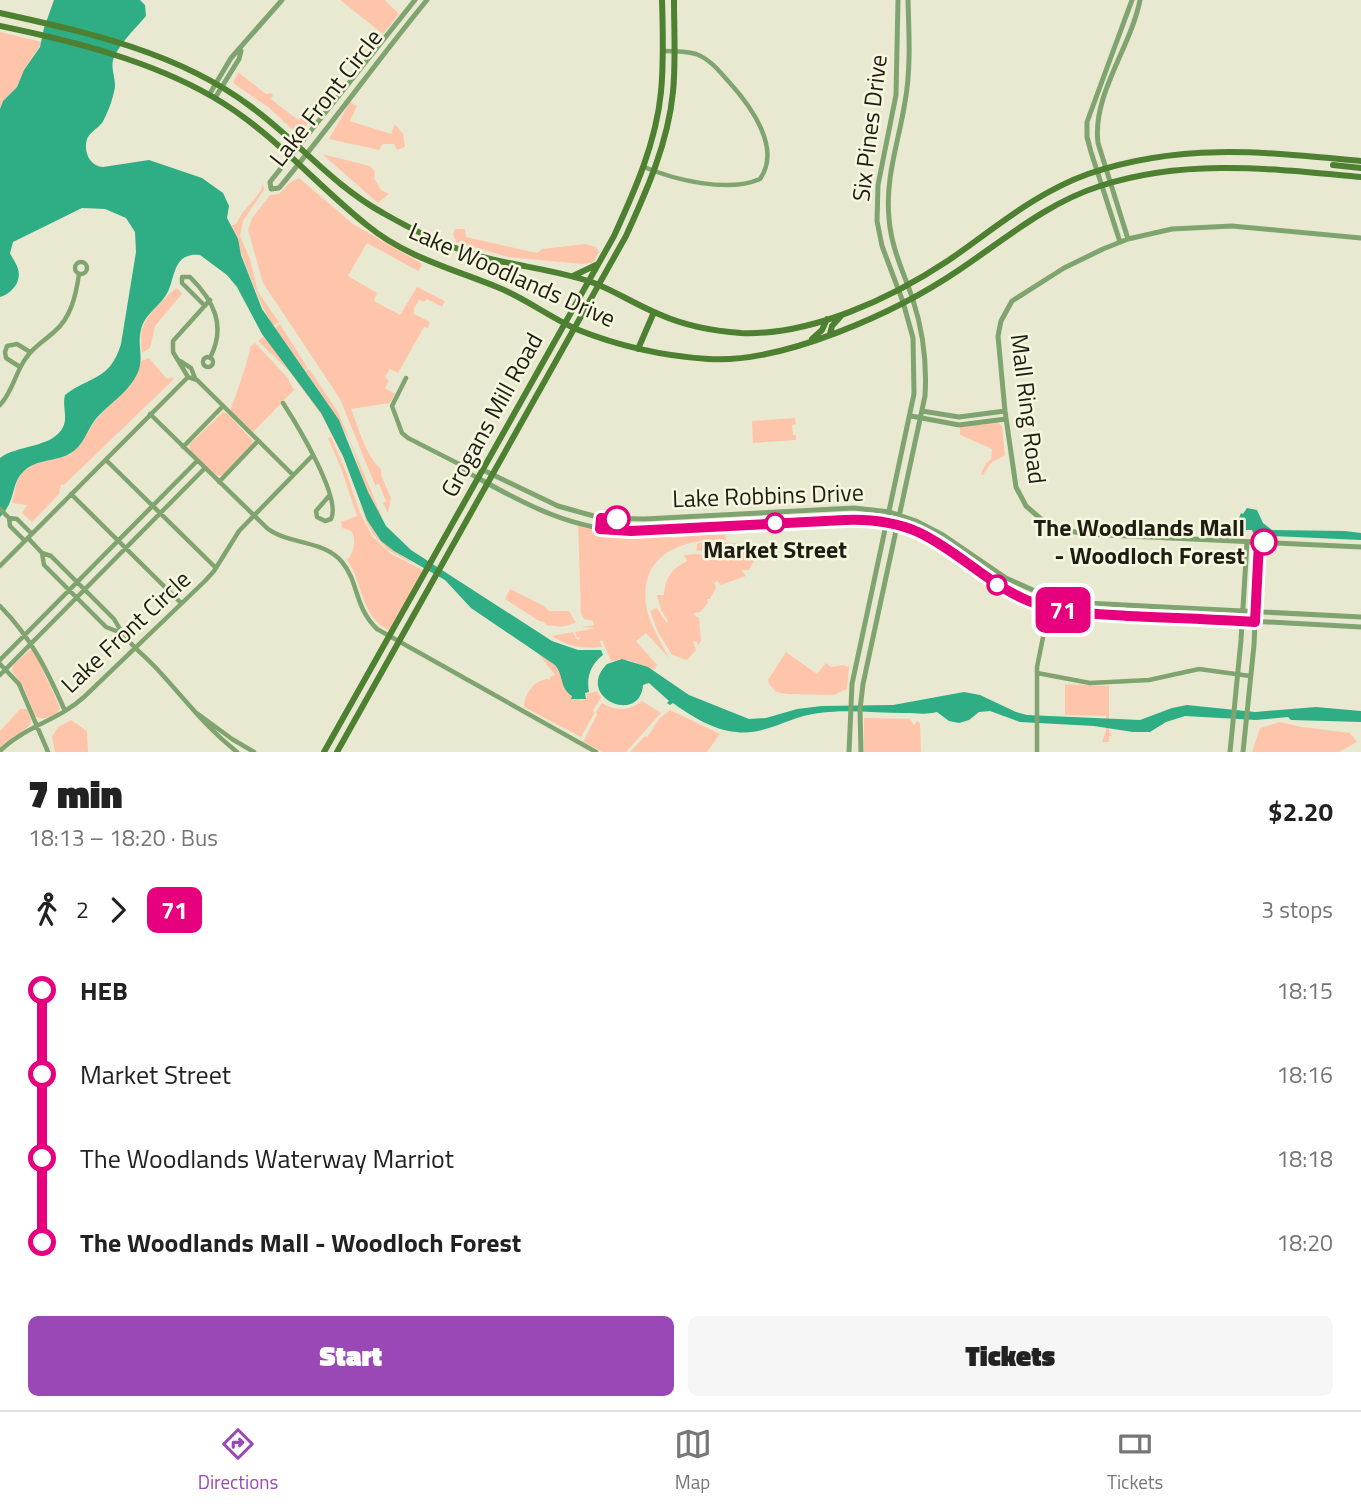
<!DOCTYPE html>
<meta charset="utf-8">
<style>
:root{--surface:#fff;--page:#f6f6f6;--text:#222;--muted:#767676;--line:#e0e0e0;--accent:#9b48b7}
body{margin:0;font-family:"Titillium Web",sans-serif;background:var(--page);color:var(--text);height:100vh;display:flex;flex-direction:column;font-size:26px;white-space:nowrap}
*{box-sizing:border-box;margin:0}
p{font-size:23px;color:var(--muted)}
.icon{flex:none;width:38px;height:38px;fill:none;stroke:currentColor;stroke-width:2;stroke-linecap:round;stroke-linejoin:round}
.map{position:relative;height:752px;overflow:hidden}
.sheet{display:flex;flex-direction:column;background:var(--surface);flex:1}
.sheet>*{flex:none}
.badge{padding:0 14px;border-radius:10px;font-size:24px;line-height:46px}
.map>.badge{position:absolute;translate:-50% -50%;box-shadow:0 0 0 4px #fff}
.legs{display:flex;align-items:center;gap:10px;height:77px;padding:0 28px;font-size:23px}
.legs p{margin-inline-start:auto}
.summary{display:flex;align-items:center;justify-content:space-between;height:119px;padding:0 28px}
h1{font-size:38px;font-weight:800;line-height:52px}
.cta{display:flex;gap:14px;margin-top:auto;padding:14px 28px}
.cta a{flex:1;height:80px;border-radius:10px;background:var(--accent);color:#fff;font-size:28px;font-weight:800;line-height:80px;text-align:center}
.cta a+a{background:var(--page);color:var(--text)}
ul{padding:0 28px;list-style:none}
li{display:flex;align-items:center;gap:24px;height:84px;font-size:26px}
li i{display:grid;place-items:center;width:10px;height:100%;margin:0 9px;background:currentColor}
li i::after{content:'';width:18px;height:18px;margin:-9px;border:5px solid;border-radius:50%;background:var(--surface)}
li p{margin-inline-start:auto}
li:first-child i{background:linear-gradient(#0000 50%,currentColor 0)}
li:last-child i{background:linear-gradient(currentColor 50%,#0000 0)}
.tab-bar{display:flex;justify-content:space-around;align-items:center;height:98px;border-top:2px solid var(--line);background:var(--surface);font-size:19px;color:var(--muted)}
.tab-bar a{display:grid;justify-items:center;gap:4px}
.tab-bar .on{color:var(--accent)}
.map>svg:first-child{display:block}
.green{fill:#ffc5ab}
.water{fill:#2fad84}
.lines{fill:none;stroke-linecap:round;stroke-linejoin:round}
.minor{stroke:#80a470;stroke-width:4.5}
.tertiary{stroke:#80a470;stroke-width:5}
.secondary{stroke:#4d8131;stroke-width:6}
.line-1-casing{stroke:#fff;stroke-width:16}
.line-1{stroke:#e6007e;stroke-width:10}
.stop-1-dot{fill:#fff;stroke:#e6007e;stroke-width:3.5}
.labels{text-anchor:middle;stroke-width:5;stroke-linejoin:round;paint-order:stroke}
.street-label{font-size:24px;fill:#1d1d14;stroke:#f7f6df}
.stop-label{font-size:24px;font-weight:bold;fill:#1d1d14;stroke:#f7f6df;text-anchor:end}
</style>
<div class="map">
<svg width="1361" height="752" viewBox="0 0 1361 752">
<rect width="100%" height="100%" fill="#e9e9d2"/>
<!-- green -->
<path class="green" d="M340,0h45l14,14 -16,20z
M0,32l42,10 -18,28 -7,17 -14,14 -3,8z
M238,72l28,22 5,-1 2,2 -2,4 27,21 4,-3 3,2 26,-31 3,3 -29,36 -11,4 -26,-24 -35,-24z
M350,102l7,4 -7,15 41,13 4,-10 8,10 2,13 -8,3 -3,-6h-11l-4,6 -50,-11z
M322,154l48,12 5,5 -1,7 7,12 8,4 -11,9z
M299,178l54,46 68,39 1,3 -4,5 -51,-28 -19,33 29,17 -3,8 26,14 17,-28 28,14 -3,6 -15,-8 -3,3 -5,-2 -5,8v6l16,8 -2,6 -4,-1 -26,46 -8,-4 -5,8 4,4 -4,7 10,6 -5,9 -39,6c8,19 14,46 30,60v6l10,23 -3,15 -5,-10 3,-2 -7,-17 -4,1 -35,-86 -77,-116 -15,-53 4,-12 18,-23 9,-1 9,-10z
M263,182l1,8 -21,31 -3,15 10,23 8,33 21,30 -6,4c-13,-21 -21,-44 -30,-68 -5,-11 -5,-20 -12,-32l6,-3c6,-16 24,-25 26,-41z
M455,229h10l1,8 71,16 5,-4 43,-5 11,3 3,5 -6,11 -11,1 -74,-7 -52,-15 -3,-8z
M177,288l5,6 -27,32 -5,22 -8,5c-3,-27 1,-30 18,-50 6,-6 10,-11 17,-15z
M280,324l27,43 -2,4 4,-2 29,43 45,107c-18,-17 -24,-60 -36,-83 -21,-38 -47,-72 -72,-108z
M264,336c25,32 52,64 70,101 16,31 22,70 43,98 10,14 26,19 37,29l-26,-14 -15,-16 -7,-13 -22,-61 -21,-43 -33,-45 -32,-31z
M255,343l32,34 7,13 -41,42 -23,-22c4,-8 21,-57 20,-63z
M149,358l18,21 5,-2 2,2 -110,106h-3l-2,9 -27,28 -10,-9 5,-8 -15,-2 5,-22 6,-9 11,-8 35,-9 9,-8 17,-26 39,-42 7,-18z
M223,412l5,2 25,27 -3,6 -27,28 -6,1 -26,-25 -2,-6z
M795,418l1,6 -4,1 1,10h3v5l-43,3 -1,-22z
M998,423l4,3 3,29 -14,8 -8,12 -2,-1 5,-11 5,-4 1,-10 -32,-14v-8z
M331,437l16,37 13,39 12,23 19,18 32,16 -34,60c-28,-12 -26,-48 -42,-70 7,-7 10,-21 4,-29l-9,-3 -1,-6 16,-6 -16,-48 -13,-30z
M578,524l48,7 1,3 48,-1 -4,5 54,-5 1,7c-48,-2 -92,18 -78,74 5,15 13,29 21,44l-23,-25 -10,8 21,24 -4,5 -24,-10 -18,1 -9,-21 -2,1 2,6c-19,2 -34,0 -50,-11l21,-4 3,6 2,2 3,-3 -4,1 -2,-6 20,-4 -15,-1 14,-2 -1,-4 -9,-2 -3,-5z
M698,543c14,-2 53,-2 60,9l1,-2 4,2 -2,4 -4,-1 -8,15h-7l4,6 -25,9 -4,-4 -3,2 2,5 -6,11h-3l1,4 -8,9 -6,1v2l5,3 2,23 -3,4 -2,-4 -3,1 3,8 -9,10 -15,-5 -14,-23 -8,-21 7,-3 9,14 2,-1 -7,-11 -4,-15h7c1,-17 7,-26 23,-34l-3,-6 12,-1 16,2 1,-3 -17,-3z
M510,589l34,17 5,5h20l7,12 -15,4 -15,-2 -2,-3 -5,-1 -34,-22z
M30,650l4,1 26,57c-2,7 -16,13 -24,9l-13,-31 -11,-15 1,-6z
M537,652c7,5 18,10 22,18 10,19 -2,18 22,30l6,-2 -1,-4 11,-3 4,7 -8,12 1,4 -13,23 -57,-30c1,-14 10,-27 24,-28l2,2v-4l5,-2z
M786,652l31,22 9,-11 5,4 12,-2 6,2 -2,22 -13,6 -46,-1 -12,-2 -7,-8 -1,-4z
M1065,684l44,2v46l2,1v3h-2v6h-7l4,-11v-15l-41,-1z
M642,701l19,12 -35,39h-24l-19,-10 14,-27 -1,-3 6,-9c15,9 27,8 40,-2z
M20,709h7l4,11 -1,5 -30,23v-17z
M670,710l50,24 -13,18h-77l15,-16 2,1 13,-19z
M864,718l46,1 4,6 3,-4 3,2 1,29h-57z
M71,720l16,11 1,21h-33l-3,-15 6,-10z
M1280,722l22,5 48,6 7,9 -18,10h-87l8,-24z"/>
<!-- water -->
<path class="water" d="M54,0h86l5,5 1,11c-11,13 -23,24 -31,39 -7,13 3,24 -1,37 -2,9 -7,23 -12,31 -4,5 -12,9 -15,16 -4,13 3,27 16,28l46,-7 53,18 21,15 6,13 -2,12 11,21 3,16 21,54 77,111 29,72 18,34 25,24 141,91 26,9h23l2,5c-12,9 -17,22 -14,37l-4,1 1,6h-15l1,-3c-13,-8 -8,-21 -17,-31l-84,-57 -26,-28 -51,-29 -13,-10 -14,-21 -24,-64 -22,-43 -59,-79 -25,-47 -10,-12 -27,-20c-29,-3 -24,25 -34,40 -8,13 -22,20 -25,35 -4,14 3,28 -3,42 -9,21 -30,32 -43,48 -9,12 -12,27 -26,34 -14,8 -33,5 -45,17 -14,13 -7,29 -24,46v-59c16,-13 53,-10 63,-31 5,-9 -1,-22 2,-32 24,-19 45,-14 56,-51l15,-92 -1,-20 -9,-14 -21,-9 -23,-1 -69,34 -3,11c2,5 7,11 8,16 4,13 -7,25 -18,28v-188l3,-8 14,-14 7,-17 16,-23 4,-19z
M1247,508l10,2 6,13 9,7 73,1 16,2v7l-89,-4 -11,-5 -8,2 -1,-3h-9l-5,-9 3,-8 2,1z
M622,659l26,8 41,28 60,24 17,-1 31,-9 25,-3 71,-1 71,-13 16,3 36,17 11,3 113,5 32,-12 15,-3 68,7 61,-5 45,4v11l-70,-2 -3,-3 -32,3 -71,-4 -19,6 -16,10h-17l-39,-6 -74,-4 -30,-11 -11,1 -10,8 -10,3 -10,-2 -12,-9c-11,3 -21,1 -32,1 -28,0 -58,-4 -86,0 -29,3 -54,23 -83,19 -23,-2 -45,-16 -63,-29l-3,2 -3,-2 2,-2 -20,-18 -6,2c-3,41 -69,12 -36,-21z"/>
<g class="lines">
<!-- minor -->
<path class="minor" d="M644,167c31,13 84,26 116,12 22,-31 -10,-74 -31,-97 -9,-10 -19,-23 -33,-28 -10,-3 -22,-3 -33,-3
M75 268a6 6 0 1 1 12 0a6 6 0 1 1-12 0Z
M205,306l-23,-23v-6h8c23,23 37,48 20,81
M203 362a5 5 0 1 1 10 0a5 5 0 1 1-10 0Z
M180,361l11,7 4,10
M20,367l-14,-9 -1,-6 2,-6 10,-2 13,8
M188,377l-15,-25v-11l37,-41
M406,378l-14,28 10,27 6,5 51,26h10l14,6
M283,403c13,20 59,95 48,116l-6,2 -8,-4 -1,-6 13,-15
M0,405c13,-14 15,-32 26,-47 7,-11 18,-17 28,-26 17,-14 22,-37 25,-58
M150,414l118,115c22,16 56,11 74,33 17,20 12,45 35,67l219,123
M183,447l40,-41
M106,460l110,108
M459,464l4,6 15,8
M219,482l39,-41
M71,494l110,109
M0,509l9,9 8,1 15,15
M9,518l1,8 15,15
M28,538l14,15 9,3 63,63c13,25 25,31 43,50 28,30 47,57 80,83
M42,553l2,12 62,62 13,5
M0,566l188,-189 9,3 96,95
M0,606c31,31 48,66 65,105
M0,660l197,-199
M0,664l19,20 29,68
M1037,673l53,10 59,-3 50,-11 51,7
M0,675l205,-207
M198,714l34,25 22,13
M0,751c24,-24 59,-31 84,-54l121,-116 9,-10 25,-40 74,-76
M1037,752v-85l14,-69"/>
<!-- tertiary -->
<path class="tertiary" d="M415,0l-145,182 1,7 8,-1c51,-61 97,-126 148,-188
M209,95l22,-37 51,-58
M215,98l24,-39 2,-8
M1361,238l-129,-12 -60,3 -44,10 -25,10 -39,19 -52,33 -11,20 -3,15 7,75 11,76 10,19 15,13 15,9 29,6 276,13
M1128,239l-30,-96c-6,-48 33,-96 42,-143
M1120,242l-29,-90 -4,-15v-15l45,-122
M922,411l37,6 46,-6
M911,416l48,9 47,-6
M483,470l75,36 43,12 43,1 210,-11 36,4 26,9 27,14 63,43 38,17 22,7 295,15
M478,478c48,27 96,52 152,53l215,-12 36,2 16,4 29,11 83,56 32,13 26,6 294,16
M849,752l3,-68 62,-290 -1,-56 -10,-36 -21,-56 -5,-25 1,-36 18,-90 2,-95
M861,752l-1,-43 3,-25 62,-288c2,-32 -2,-65 -12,-96 -9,-27 -22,-52 -24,-82 -4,-41 10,-77 16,-116 6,-33 4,-68 3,-102
M1230,752l11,-112 6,-98
M1243,752l11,-107 5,-103"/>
<!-- secondary -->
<path class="secondary" d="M0,13c86,19 178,39 250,93 46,33 82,79 133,107 36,21 75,39 116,48 32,7 64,11 95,22 23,9 44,23 67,32 25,11 52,16 80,18 70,3 151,-35 208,-73 45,-31 86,-67 139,-86 92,-32 179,-22 273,-13
M0,26c72,15 149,34 213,71 59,34 102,87 155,129 38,31 85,43 129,61 28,11 52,30 79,42 42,17 87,27 132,30 75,5 189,-47 251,-89 46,-31 88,-67 141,-84 86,-28 173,-17 261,-9
M1333,165l28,3
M573,276l25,-12
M830,334l2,-8 9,-10
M812,339l10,-9 5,-11
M638,349l16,-37
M324,752l290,-516c21,-46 42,-93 47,-144 3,-31 2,-61 1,-92
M337,752l289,-516c21,-46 42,-93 47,-144 3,-31 1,-61 1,-92"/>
</g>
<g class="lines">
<defs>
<path id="line-1" d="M617,519l-16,-1 -1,11 31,2 214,-11c26,-1 50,2 73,12 43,20 74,57 119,72 30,9 60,10 90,12 43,2 86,3 128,6l4,-80h5"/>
</defs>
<!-- line-1 casing -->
<use href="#line-1" class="line-1-casing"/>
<!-- line-1 -->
<use href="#line-1" class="line-1"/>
</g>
<!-- markers -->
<g class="stop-1-dot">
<circle cx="617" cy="519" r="12"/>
<circle cx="775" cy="523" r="9"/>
<circle cx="1264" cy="542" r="12"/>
<circle cx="997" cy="585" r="9"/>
</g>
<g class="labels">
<!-- street labels -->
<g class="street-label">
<text transform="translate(326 98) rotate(-52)" y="8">Lake Front Circle</text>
<text transform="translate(870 128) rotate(-83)" y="8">Six Pines Drive</text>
<text transform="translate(512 275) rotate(24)" y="8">Lake Woodlands Drive</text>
<text transform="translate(1028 409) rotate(83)" y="8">Mall Ring Road</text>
<text transform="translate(492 415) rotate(-61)" y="8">Grogans Mill Road</text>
<text transform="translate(768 496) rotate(-2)" y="8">Lake Robbins Drive</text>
<text transform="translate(126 632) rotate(-43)" y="8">Lake Front Circle</text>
</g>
<!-- stop labels -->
<g class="stop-label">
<text x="1245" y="536">The Woodlands Mall<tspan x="1245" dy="28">- Woodloch Forest</tspan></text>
<text x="775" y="558" text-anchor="middle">Market Street</text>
</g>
</g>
</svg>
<b class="badge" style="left:1063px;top:610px;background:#e6007e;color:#fff">71</b>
</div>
<section class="sheet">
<div class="summary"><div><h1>7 min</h1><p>18:13 – 18:20 · Bus</p></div><b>$2.20</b></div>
<div class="legs"><svg class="icon" aria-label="walk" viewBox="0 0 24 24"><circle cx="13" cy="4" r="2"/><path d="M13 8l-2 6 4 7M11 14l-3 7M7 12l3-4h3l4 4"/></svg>2<svg class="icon" aria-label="forward" viewBox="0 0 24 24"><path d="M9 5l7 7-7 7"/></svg><b class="badge" style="background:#e6007e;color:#fff">71</b><p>3 stops</p></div>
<ul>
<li><i style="color:#e6007e"></i><b>HEB</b><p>18:15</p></li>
<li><i style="color:#e6007e"></i><span>Market Street</span><p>18:16</p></li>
<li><i style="color:#e6007e"></i><span>The Woodlands Waterway Marriot</span><p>18:18</p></li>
<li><i style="color:#e6007e"></i><b>The Woodlands Mall - Woodloch Forest</b><p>18:20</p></li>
</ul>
<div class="cta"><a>Start</a><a>Tickets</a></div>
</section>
<nav class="tab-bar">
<a class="on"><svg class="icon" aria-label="directions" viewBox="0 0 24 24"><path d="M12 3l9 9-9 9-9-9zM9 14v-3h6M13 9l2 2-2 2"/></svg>Directions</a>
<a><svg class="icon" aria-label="map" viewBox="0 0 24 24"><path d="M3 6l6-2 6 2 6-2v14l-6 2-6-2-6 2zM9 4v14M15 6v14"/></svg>Map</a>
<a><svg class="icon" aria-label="tickets" viewBox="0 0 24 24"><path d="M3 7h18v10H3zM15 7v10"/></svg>Tickets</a>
</nav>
